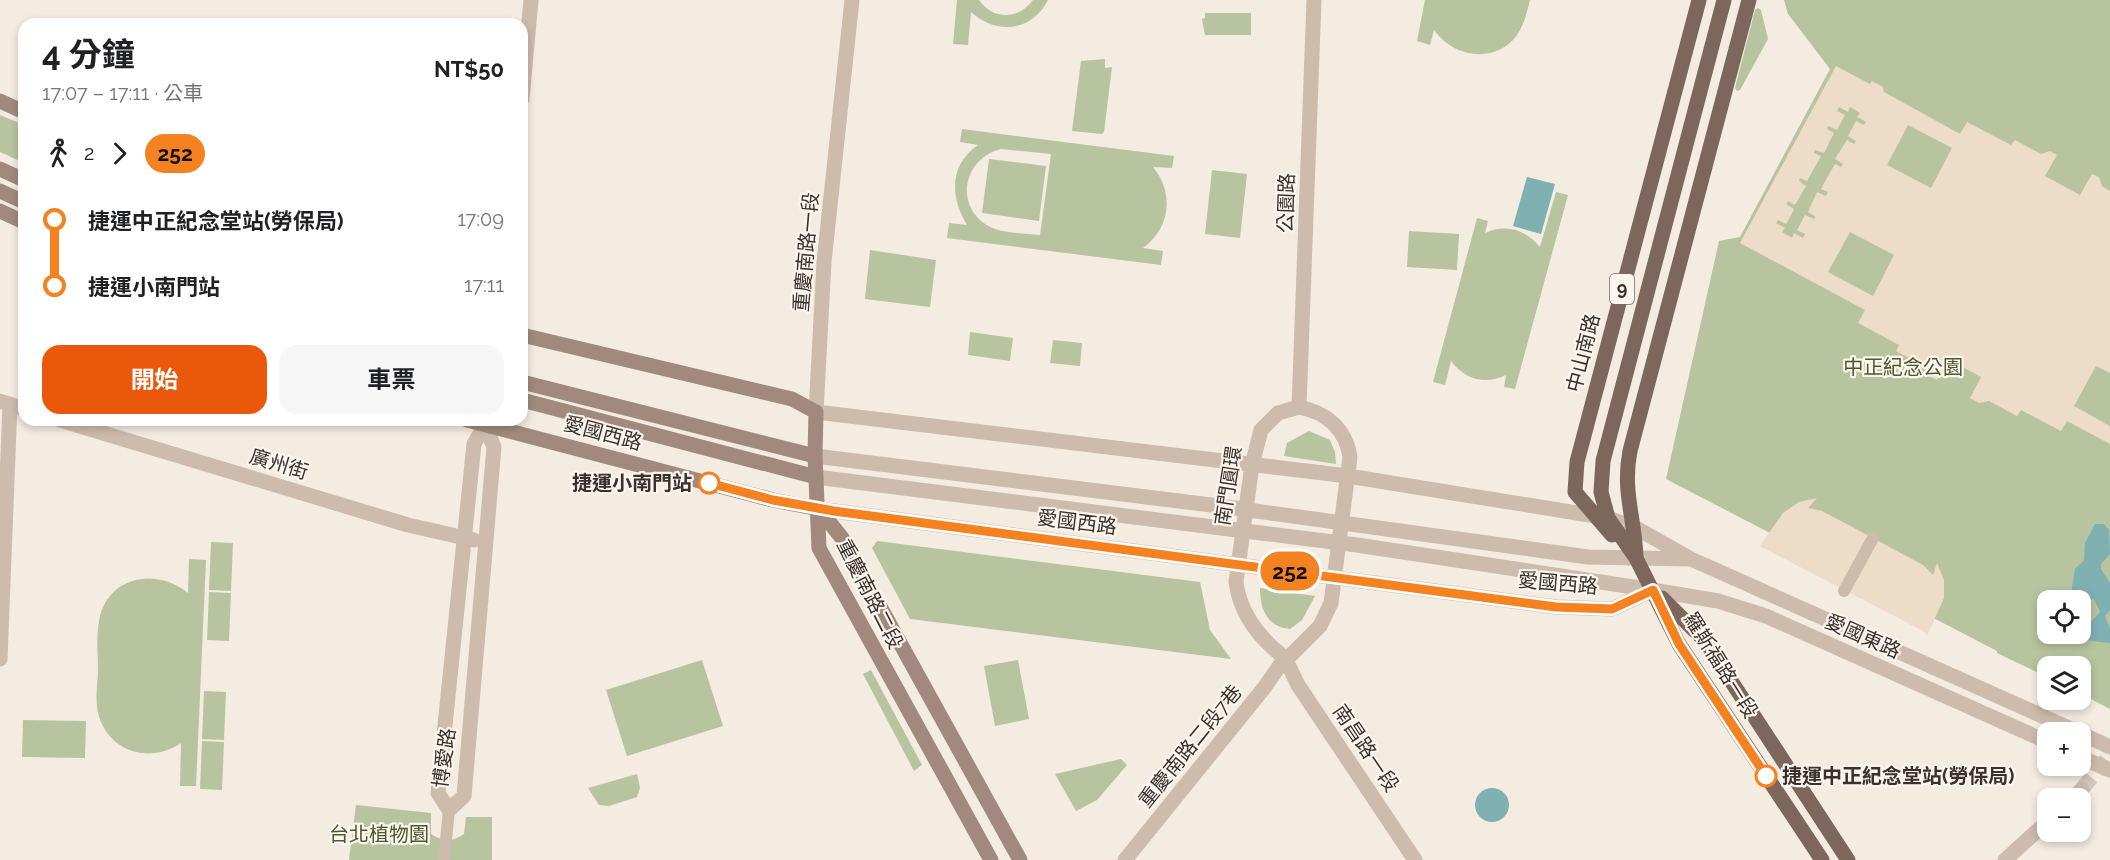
<!DOCTYPE html>
<html lang="zh-TW">
<meta charset="utf-8">
<style>
:root{--surface:#fff;--page:#f6f6f6;--text:#202124;--muted:#757577;--accent:#ea580c}
body{margin:0;font-family:Raleway,"Noto Sans TC",sans-serif;background:var(--page);color:var(--text);height:100vh;display:flex;flex-direction:column;font-size:22px;white-space:nowrap}
*{box-sizing:border-box;margin:0}
p{font-size:20px;color:var(--muted)}
.icon{flex:none;width:33px;height:33px;fill:none;stroke:currentColor;stroke-width:2;stroke-linecap:round;stroke-linejoin:round}
.map{position:relative;flex:1;overflow:hidden}
.drawer{position:absolute;left:18px;top:18px;width:510px;height:408px;display:flex;flex-direction:column;background:var(--surface);border-radius:18px;box-shadow:0 3px 9px #0003}
.drawer>*{flex:none}
.badge{padding:0 12px;border-radius:20px;font-size:21px;line-height:39px}
.buttons{position:absolute;left:2037px;top:590px;display:grid;gap:12px}
.buttons a{display:grid;place-items:center;width:54px;height:54px;border-radius:12px;background:var(--surface);box-shadow:0 3px 9px #0003;font-size:30px}
.map>.badge{position:absolute;translate:-50% -50%;box-shadow:0 0 0 3px #fff}
.legs{display:flex;align-items:center;gap:9px;height:66px;padding:0 24px;font-size:20px}
.legs p{margin-inline-start:auto}
.overview{display:flex;align-items:center;justify-content:space-between;height:102px;padding:0 24px}
h1{font-size:33px;font-weight:700;line-height:45px}
.button{display:flex;gap:12px;margin-top:auto;padding:12px 24px}
.button a{flex:1;height:69px;border-radius:18px;background:var(--accent);color:#fff;font-size:24px;font-weight:700;line-height:69px;text-align:center}
.button a+a{background:var(--page);color:var(--text)}
ul{padding:0 24px;list-style:none}
li{display:flex;align-items:center;gap:21px;height:66px;font-size:22px}
li i{display:grid;place-items:center;width:9px;height:100%;margin:0 8px;background:currentColor}
li i::after{content:'';width:15px;height:15px;margin:-8px;border:4px solid;border-radius:50%;background:var(--surface)}
li p{margin-inline-start:auto}
li:first-child i{background:linear-gradient(#0000 50%,currentColor 0)}
li:last-child i{background:linear-gradient(currentColor 50%,#0000 0)}
.map>svg:first-child{display:block}
.green{fill:#b8c4a0;fill-rule:evenodd}
.plaza{fill:#ecdcc8;fill-rule:evenodd}
.water{fill:#7fb0b2}
.lines{fill:none;stroke-linecap:round;stroke-linejoin:round}
.tertiary-tunnel{stroke:#cfc6bd;stroke-width:15;stroke-dasharray:15 8;stroke-linecap:butt}
.pedestrian{stroke:#cdbbac;stroke-width:12}
.minor{stroke:#cdbbac;stroke-width:15}
.tertiary{stroke:#cdbbac;stroke-width:15}
.secondary{stroke:#a18a7d;stroke-width:15}
.primary{stroke:#7d675c;stroke-width:15}
.line-1-casing{stroke:#fff;stroke-width:14}
.line-1{stroke:#f58220;stroke-width:9}
.stop-1-dot{fill:#fff;stroke:#f58220;stroke-width:3}
.labels{text-anchor:middle;stroke-width:4.5;stroke-linejoin:round;paint-order:stroke}
.shield{fill:#fbf5ee;stroke:#756b66;stroke-width:1.5}
.shield-label{font-size:18px;font-weight:bold;fill:#3b302b}
.street-label{font-size:20px;fill:#3b302b;stroke:#fbf5ee}
.park-label{font-size:20px;fill:#4a5a2e;stroke:#fbf5ee}
.stop-label{font-size:20px;font-weight:bold;fill:#3b302b;stroke:#fbf5ee;text-anchor:end}
</style>
<div class="map">
<svg width="2110" height="860" viewBox="0 0 2110 860">
<rect width="100%" height="100%" fill="#f4ebe1"/>
<!-- green -->
<path class="green" d="M957,0h22c14,20 39,20 54,0h15c-16,32 -52,35 -77,12l-3,33 -15,-1z
M1425,0h105c-3,12 -6,25 -13,35 -22,30 -64,22 -83,-5l-4,15 -13,-4z
M1784,0h326v709l-29,-15 -1,-28h-32l-1,11 -50,-24v-2l-331,-172 53,-238 21,-4 90,-168 -42,-55zM2048,600h32v33h-32z
M1758,8l3,2 7,29 -28,51 -3,1 -2,-3 20,-78z
M1205,13h46v22h-46l-3,-16 3,-1z
M1105,59v9l7,-1 -8,65 -2,2 -30,-3 9,-70z
M0,115l24,10v38l-24,-11z
M962,129l212,27 -2,12 -19,-1c21,25 18,61 -10,81l20,3 -2,14 -214,-27 2,-15 18,2c-17,-28 -18,-60 11,-80l-18,-3zM1001,149l50,5 -11,81c-16,-2 -41,-1 -55,-11 -31,-22 -20,-66 16,-75z
M989,159l57,7 -7,55 -57,-8z
M1212,170l35,4 -7,64 -35,-4z
M1556,192l12,3 -53,194 -11,-2 2,-12c-21,10 -41,5 -55,-14l-6,24 -12,-3 44,-164 11,3 -3,12c21,-10 41,-3 55,14z
M1409,231l50,3 -2,36 -50,-3z
M870,250l66,10 -6,47 -65,-8z
M970,332l43,6 -3,23 -42,-6z
M1053,340l29,3 -2,23 -30,-3z
M1309,431l21,9 5,12 1,12 -52,-8 3,-13z
M877,541l323,41 10,48 21,29 -321,-40 -38,-71z
M211,542l22,1 -2,48 -22,-1z
M189,559l17,1 -10,226h-16l1,-43c-27,19 -66,12 -80,-21 -7,-15 -4,-34 -3,-50 0,-16 -2,-35 1,-51 8,-45 57,-54 89,-28z
M1260,588l55,8 -13,24 -12,9c-23,-2 -30,-20 -30,-41z
M209,592l22,1 -2,48 -22,-1z
M702,660l21,66 -96,30 -21,-66z
M1018,660l11,59 -34,7 -11,-60z
M871,670l51,95 -8,6 -51,-97z
M204,691l22,1 -2,48 -22,-1z
M23,720l63,1 -1,37 -63,-1z
M202,741l22,1 -2,48 -22,-1z
M1121,759l6,6 -30,35 -21,11 -21,-37z
M637,774l3,14 -3,9 -28,9 -10,-1 -11,-17z
M356,805l75,8v21c13,8 20,8 33,0l2,-17h26v43h-143z"/>
<!-- plaza -->
<path class="plaza" d="M1836,66l34,18 2,-3 11,6 1,5 76,42 7,-12 44,23 4,-5 26,14 9,-3 7,4 -12,21 35,19 12,-21 7,3 3,9 8,5v182l-14,-7 -22,40 36,20v18l-43,-23 -6,10 -40,-21 -4,6 -28,-15 -10,2 -9,-5 11,-21 -33,-18 -11,21 -9,-4 -3,-9 -29,-16 3,-6 -41,-22 7,-13 -125,-67zM1839,107l9,5 2,-5 10,6 -3,4 9,5 -2,3 -8,-4 -8,15 8,5 -2,3 -7,-4 -12,19 8,5 -2,3 -6,-3 -7,12 -7,13 7,3 -2,4 -9,-4 -9,20 7,4 -1,3 -9,-4 -8,15 8,4 -2,4 -9,-5 -2,5 -10,-6 3,-4 -9,-5 2,-3 8,4 4,-7 4,-8 -8,-5 2,-3 7,4 11,-19 -7,-5 1,-3 7,3 14,-25 -7,-3 1,-3 9,3 10,-20 -7,-4 1,-3 9,4 8,-15 -8,-4zM1908,125l44,23 -21,40 -44,-23zM1850,232l44,23 -21,41 -45,-24z
M1817,498l-9,10 14,3 51,27 50,27 10,10 4,-12 7,17v18l-17,38 -2,-4 -165,-86 23,-33 16,-11z"/>
<!-- water -->
<path class="water" d="M1527,177l28,7 -14,50 -28,-8z
M2095,524h9l5,6 1,24 -9,10v5l9,14v27l-5,6 5,12v15l-43,-5 -9,-5h22l1,-11h10l9,-10 -6,-13 -9,2 -4,9 -1,-10h-10l5,-31 9,-9 1,-17z
M1475 805a17 17 0 1 1 34 0a17 17 0 1 1-34 0Z"/>
<g class="lines">
<!-- tertiary-tunnel -->
<path class="tertiary-tunnel" d="M2082,789l28,-34"/>
<!-- pedestrian -->
<path class="pedestrian" d="M1844,591l29,-53
M444,860l5,-50"/>
<!-- minor -->
<path class="minor" d="M0,401l24,8
M60,420l348,105 66,15
M485,425l9,22 -30,349 -15,14 -11,-17 36,-349z
M0,659l10,-255
M1125,860l139,-172 21,-30 13,27 117,175"/>
<!-- tertiary -->
<path class="tertiary" d="M852,0l-28,262 -8,150 532,64 260,42 28,10 55,31 387,173
M522,99l9,-99
M1299,407c27,5 47,22 51,50l-19,146 -11,23 -29,29 -6,3c-26,-20 -45,-44 -49,-76l16,-117 9,-35 17,-17z
M1299,407l15,-407
M815,456l412,51 361,50 102,2
M816,477l541,68 296,45 65,11 48,15 282,126
M819,509l737,98 56,2 41,-19
M2080,733l30,14
M2080,757l30,13
M2073,798l9,-9
M2005,860l43,-39"/>
<!-- secondary -->
<path class="secondary" d="M0,101l24,11
M0,169l24,11
M0,191l24,11
M0,211l24,11
M522,335l270,64 24,13 -1,44 4,92 172,312
M522,382l293,74
M522,400l294,77
M467,420l306,80 46,9
M819,509l23,29 178,322"/>
<!-- primary -->
<path class="primary" d="M1724,0l-121,461 -2,31 7,26 28,40 43,86 143,216
M1612,535l-37,-43 2,-30 122,-462
M1636,558c-1,-40 -14,-66 -6,-107l119,-451
M1662,598l43,43 143,219"/>
</g>
<g class="lines">
<defs>
<path id="line-1" d="M709,483l64,17 61,11 722,96 56,2 41,-19 26,54 87,132"/>
</defs>
<!-- line-1 casing -->
<use href="#line-1" class="line-1-casing"/>
<!-- line-1 -->
<use href="#line-1" class="line-1"/>
</g>
<!-- markers -->
<g class="stop-1-dot">
<circle cx="709" cy="483" r="10"/>
<circle cx="1766" cy="776" r="10"/>
</g>
<g class="labels">
<!-- shield labels -->
<rect class="shield" x="1610" y="274" width="24" height="30" rx="4.5"/>
<g class="shield-label">
<text x="1622" y="295">9</text>
</g>
<!-- street labels -->
<g class="street-label">
<text transform="translate(1286 203) rotate(-88)" y="7">公園路</text>
<text transform="translate(806 252) rotate(-85)" y="7">重慶南路一段</text>
<text transform="translate(1583 353) rotate(-76)" y="7">中山南路</text>
<text transform="translate(603 433) rotate(15)" y="7">愛國西路</text>
<text transform="translate(279 464) rotate(17)" y="7">廣州街</text>
<text transform="translate(1228 486) rotate(-81)" y="7">南門圓環</text>
<text transform="translate(1077 522) rotate(7)" y="7">愛國西路</text>
<text transform="translate(1558 583) rotate(5)" y="7">愛國西路</text>
<text transform="translate(870 594) rotate(63)" y="7">重慶南路二段</text>
<text transform="translate(1863 636) rotate(24)" y="7">愛國東路</text>
<text transform="translate(1721 665) rotate(58)" y="7">羅斯福路一段</text>
<text transform="translate(1190 746) rotate(-51)" y="7">重慶南路二段7巷</text>
<text transform="translate(1366 748) rotate(56)" y="7">南昌路一段</text>
<text transform="translate(444 758) rotate(-82)" y="7">博愛路</text>
</g>
<!-- park labels -->
<g class="park-label">
<text x="1903" y="374">中正紀念公園</text>
<text x="379" y="841">台北植物園</text>
</g>
<!-- stop labels -->
<g class="stop-label">
<text x="692" y="490">捷運小南門站</text>
<text x="1782" y="783" text-anchor="start">捷運中正紀念堂站(勞保局)</text>
</g>
</g>
</svg>
<div class="buttons">
<a><svg class="icon" aria-label="locate" viewBox="0 0 24 24"><circle cx="12" cy="12" r="6"/><path d="M12 2v4M12 18v4M2 12h4M18 12h4"/></svg></a>
<a><svg class="icon" aria-label="layers" viewBox="0 0 24 24"><path d="M12 4l9 5-9 5-9-5zM3 14l9 5 9-5"/></svg></a>
<a>+</a>
<a>−</a>
</div>
<b class="badge" style="left:1290px;top:571px;background:#f58220;color:#111">252</b>
<section class="drawer">
<div class="overview"><div><h1>4 分鐘</h1><p>17:07 – 17:11 · 公車</p></div><b>NT$50</b></div>
<div class="legs"><svg class="icon" aria-label="walk" viewBox="0 0 24 24"><circle cx="13" cy="4" r="2"/><path d="M13 8l-2 6 4 7M11 14l-3 7M7 12l3-4h3l4 4"/></svg>2<svg class="icon" aria-label="forward" viewBox="0 0 24 24"><path d="M9 5l7 7-7 7"/></svg><b class="badge" style="background:#f58220;color:#111">252</b></div>
<ul>
<li><i style="color:#f58220"></i><b>捷運中正紀念堂站(勞保局)</b><p>17:09</p></li>
<li><i style="color:#f58220"></i><b>捷運小南門站</b><p>17:11</p></li>
</ul>
<div class="button"><a>開始</a><a>車票</a></div>
</section>
</div>
